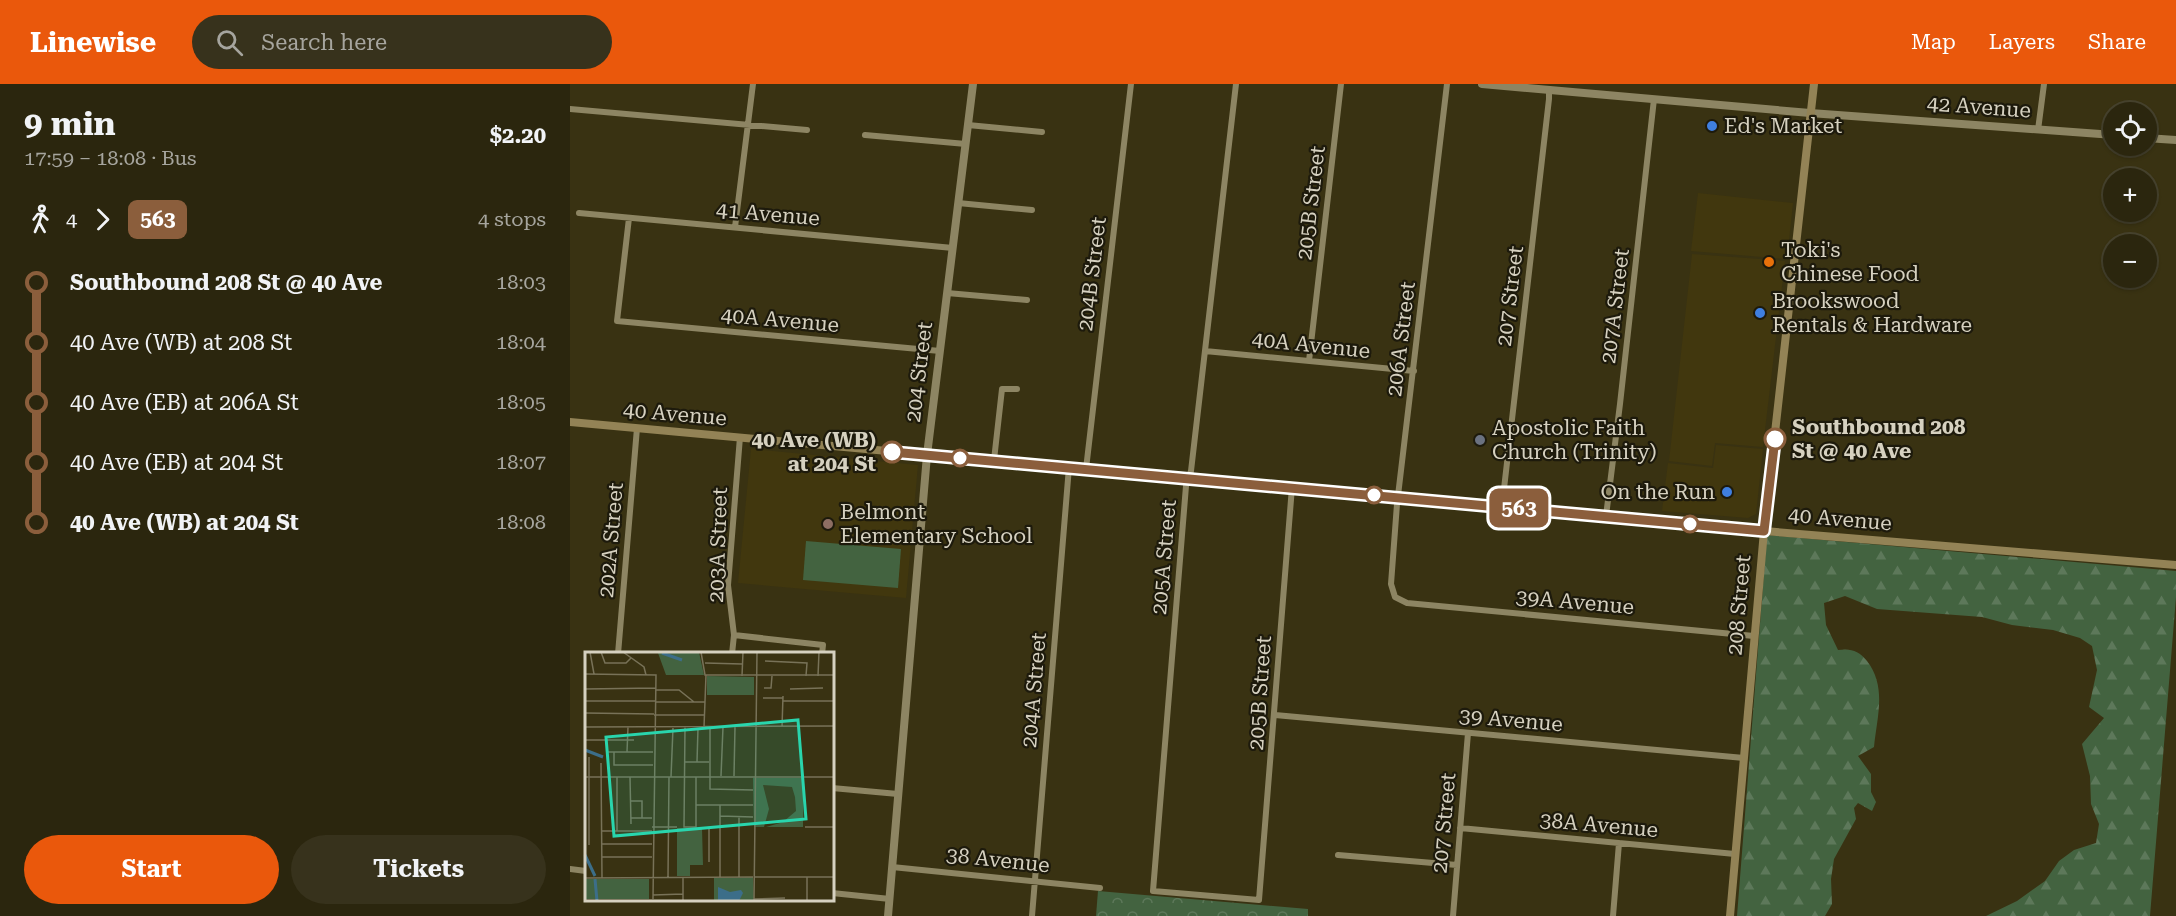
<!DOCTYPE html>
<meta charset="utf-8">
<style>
:root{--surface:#2b260e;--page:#37321c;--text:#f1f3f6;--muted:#a6a59e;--line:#47432e;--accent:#ea580c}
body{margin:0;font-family:"Roboto Serif",serif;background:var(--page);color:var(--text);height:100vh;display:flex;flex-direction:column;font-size:22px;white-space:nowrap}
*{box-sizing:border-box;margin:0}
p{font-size:20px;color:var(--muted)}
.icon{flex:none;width:33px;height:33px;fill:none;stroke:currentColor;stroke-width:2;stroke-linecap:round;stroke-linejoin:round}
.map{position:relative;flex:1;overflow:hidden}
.sheet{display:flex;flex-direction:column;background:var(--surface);width:570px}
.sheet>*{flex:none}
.badge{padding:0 12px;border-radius:9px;font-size:21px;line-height:39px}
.tools{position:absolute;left:1533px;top:18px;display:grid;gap:12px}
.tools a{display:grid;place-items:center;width:54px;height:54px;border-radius:50%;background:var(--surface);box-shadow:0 2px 4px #0004,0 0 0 2px var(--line);font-size:30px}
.map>.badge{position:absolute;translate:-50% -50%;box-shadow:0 0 0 3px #fff}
.legs{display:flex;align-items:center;gap:9px;height:66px;padding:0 24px;font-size:20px}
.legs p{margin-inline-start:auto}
.summary{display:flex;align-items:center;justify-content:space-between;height:102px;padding:0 24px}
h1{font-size:33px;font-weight:700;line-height:45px}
.cta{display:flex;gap:12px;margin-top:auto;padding:12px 24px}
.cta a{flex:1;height:69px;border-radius:36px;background:var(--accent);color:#fff;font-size:24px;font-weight:700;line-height:69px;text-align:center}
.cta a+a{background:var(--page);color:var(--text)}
ul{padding:0 24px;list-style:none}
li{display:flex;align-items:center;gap:21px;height:60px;font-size:22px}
li i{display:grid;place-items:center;width:9px;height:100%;margin:0 8px;background:currentColor}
li i::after{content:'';width:15px;height:15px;margin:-8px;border:4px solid;border-radius:50%;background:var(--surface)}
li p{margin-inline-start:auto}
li:first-child i{background:linear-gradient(#0000 50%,currentColor 0)}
li:last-child i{background:linear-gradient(currentColor 50%,#0000 0)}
header{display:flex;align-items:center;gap:36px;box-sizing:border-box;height:84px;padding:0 30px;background:var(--accent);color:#fff}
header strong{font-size:28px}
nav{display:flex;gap:33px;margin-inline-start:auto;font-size:21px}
.search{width:420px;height:54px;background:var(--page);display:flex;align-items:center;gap:15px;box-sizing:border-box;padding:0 21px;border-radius:33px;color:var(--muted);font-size:22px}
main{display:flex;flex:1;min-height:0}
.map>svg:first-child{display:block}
.built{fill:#41370e}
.grass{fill:#436340}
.forest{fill:url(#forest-firs)}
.park{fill:url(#park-crowns)}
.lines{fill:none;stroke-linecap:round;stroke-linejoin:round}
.minor{stroke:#8d8563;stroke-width:6}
.tertiary{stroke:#8d8563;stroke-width:8}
.secondary{stroke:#938356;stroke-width:8}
.line-1-casing{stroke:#fff;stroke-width:14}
.line-1{stroke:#8b5e3c;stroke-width:9}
.shop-dot{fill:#3f7fe0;stroke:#1d1a0c;stroke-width:2}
.food-dot{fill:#e8710a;stroke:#1d1a0c;stroke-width:2}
.stop-1-dot{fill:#fff;stroke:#8b5e3c;stroke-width:3}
.worship-dot{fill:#6b7280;stroke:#1d1a0c;stroke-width:2}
.education-dot{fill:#8d6e63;stroke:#1d1a0c;stroke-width:2}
.labels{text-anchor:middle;stroke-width:4.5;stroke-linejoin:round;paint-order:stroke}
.street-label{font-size:21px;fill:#d6d1c0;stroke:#1d1a0c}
.poi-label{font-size:21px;fill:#d6d1c0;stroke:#1d1a0c;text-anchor:start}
.stop-label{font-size:21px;font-weight:bold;fill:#d6d1c0;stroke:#1d1a0c;text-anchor:start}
.inset-river{fill:none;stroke:#3c6e89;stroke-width:3}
.inset-road{fill:none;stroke:#787258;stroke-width:1.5}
.view{fill:#29d5ad;fill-opacity:0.15;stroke:#29d5ad;stroke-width:3}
.inset-edge{fill:none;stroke:#d6d1c0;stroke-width:3}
</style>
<header>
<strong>Linewise</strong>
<div class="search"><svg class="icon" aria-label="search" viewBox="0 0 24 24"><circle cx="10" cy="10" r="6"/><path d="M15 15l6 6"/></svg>Search here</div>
<nav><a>Map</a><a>Layers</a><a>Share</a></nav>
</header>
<main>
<section class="sheet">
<div class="summary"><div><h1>9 min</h1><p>17:59 – 18:08 · Bus</p></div><b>$2.20</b></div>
<div class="legs"><svg class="icon" aria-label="walk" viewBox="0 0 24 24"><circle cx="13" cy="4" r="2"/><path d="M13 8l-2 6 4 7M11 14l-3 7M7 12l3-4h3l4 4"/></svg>4<svg class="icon" aria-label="forward" viewBox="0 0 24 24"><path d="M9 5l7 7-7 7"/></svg><b class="badge" style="background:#8b5e3c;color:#fff">563</b><p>4 stops</p></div>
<ul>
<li><i style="color:#8b5e3c"></i><b>Southbound 208 St @ 40 Ave</b><p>18:03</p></li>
<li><i style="color:#8b5e3c"></i><span>40 Ave (WB) at 208 St</span><p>18:04</p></li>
<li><i style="color:#8b5e3c"></i><span>40 Ave (EB) at 206A St</span><p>18:05</p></li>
<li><i style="color:#8b5e3c"></i><span>40 Ave (EB) at 204 St</span><p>18:07</p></li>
<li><i style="color:#8b5e3c"></i><b>40 Ave (WB) at 204 St</b><p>18:08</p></li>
</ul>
<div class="cta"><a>Start</a><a>Tickets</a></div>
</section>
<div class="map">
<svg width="1606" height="832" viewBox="0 0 1606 832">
<defs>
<pattern id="forest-firs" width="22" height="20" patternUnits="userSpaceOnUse" patternTransform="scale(1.5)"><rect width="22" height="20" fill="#436340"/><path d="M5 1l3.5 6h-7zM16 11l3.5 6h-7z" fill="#5d785a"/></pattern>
<pattern id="park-crowns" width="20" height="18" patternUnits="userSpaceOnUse" patternTransform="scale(1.5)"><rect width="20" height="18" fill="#436340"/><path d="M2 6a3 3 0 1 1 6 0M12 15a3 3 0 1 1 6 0" fill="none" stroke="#5d785a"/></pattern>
</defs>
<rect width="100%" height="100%" fill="#393212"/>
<!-- built -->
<path class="built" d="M1128,109l95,10 -6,56 -96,-8z
M1122,170l93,7 -22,186 -48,-4 -3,23 -43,-5z
M1146,361l47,4 -7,65 -8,4 -86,-7 6,-48 45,5z
M181,365l167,16 -12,133 -168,-15z"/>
<!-- grass -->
<path class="grass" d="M236,457l95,8 -3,39 -95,-8z"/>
<!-- forest -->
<path class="forest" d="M1197,451l409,36v26l-26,319h-164l31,-15 28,-20 14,-20 15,-11 22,-7 3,-19 -8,-20 -1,-28 -8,-32 22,-26 -15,-11 8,-37 -5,-24 -12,-8 -27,-8 -41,-5 -30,-8 -105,-8 -32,-13 -21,7 2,22 12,25c13,-2 21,1 29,11 20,26 10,56 7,86l-16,9 13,18v18l5,10 -4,9 -14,-8 -4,5 2,11 -22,40 -3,20 1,25 -7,12h-88z"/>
<!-- park -->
<path class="park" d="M528,807l210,18v7h-212z"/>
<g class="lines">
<!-- minor -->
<path class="minor" d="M666,0l-45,387 -5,15 -33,405 106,9 33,-413
M877,0l-50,420 -6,80 4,13 12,6 347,33
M0,25l237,21
M398,41l74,7
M1468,46l6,-46
M295,51l101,9
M388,119l74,7
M9,129l374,35
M59,134l-12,103 323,30
M165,143l18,-143
M377,209l80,7
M635,267l209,20
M739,277l32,-277
M424,376l8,-71h15
M516,385l45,-385
M932,422l47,-407v-10
M1036,432l14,-112 34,-305
M164,551l89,10 -1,9
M48,570l19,-226
M162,570l2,-19 -6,-50 12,-148
M705,631l469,43
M262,704l66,6
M890,744l275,26
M768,771l119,10
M322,783l208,21
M0,785l16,2
M262,809l58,6
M462,832l37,-449
M883,832l15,-183
M1043,832l6,-73"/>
<!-- tertiary -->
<path class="tertiary" d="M912,0l328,29 304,22
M1576,54l30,2
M318,832l39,-461 46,-371"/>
<!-- secondary -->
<path class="secondary" d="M0,338l1194,109 412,34
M1160,832l34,-385 50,-447"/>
</g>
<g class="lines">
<defs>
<path id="line-1" d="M322,368l872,79 11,-92"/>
</defs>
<!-- line-1 casing -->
<use href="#line-1" class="line-1-casing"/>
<!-- line-1 -->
<use href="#line-1" class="line-1"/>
</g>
<!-- markers -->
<g class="shop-dot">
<circle cx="1142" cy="42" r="6"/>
<circle cx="1190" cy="229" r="6"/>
<circle cx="1157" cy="408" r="6"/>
</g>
<circle class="food-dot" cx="1199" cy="178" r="6"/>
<g class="stop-1-dot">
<circle cx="1205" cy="355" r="10"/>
<circle cx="322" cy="368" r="10"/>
<circle cx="390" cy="374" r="8"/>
<circle cx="804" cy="411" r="8"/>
<circle cx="1120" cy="440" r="8"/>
</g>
<circle class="worship-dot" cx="910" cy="356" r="6"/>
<circle class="education-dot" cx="258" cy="440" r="6"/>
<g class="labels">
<!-- street labels -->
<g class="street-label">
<text transform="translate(1409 23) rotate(4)" y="7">42 Avenue</text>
<text transform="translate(741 119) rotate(-83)" y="7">205B Street</text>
<text transform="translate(198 130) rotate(5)" y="7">41 Avenue</text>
<text transform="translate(522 190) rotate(-83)" y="7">204B Street</text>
<text transform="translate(940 212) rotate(-83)" y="7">207 Street</text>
<text transform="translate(1045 222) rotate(-83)" y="7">207A Street</text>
<text transform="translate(210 236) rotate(5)" y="7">40A Avenue</text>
<text transform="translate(831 255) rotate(-83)" y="7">206A Street</text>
<text transform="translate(741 261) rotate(6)" y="7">40A Avenue</text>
<text transform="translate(349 288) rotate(-83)" y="7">204 Street</text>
<text transform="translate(105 330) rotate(5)" y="7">40 Avenue</text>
<text transform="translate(1270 435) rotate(5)" y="7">40 Avenue</text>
<text transform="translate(41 456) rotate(-85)" y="7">202A Street</text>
<text transform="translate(148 461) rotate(-88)" y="7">203A Street</text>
<text transform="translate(594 473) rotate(-85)" y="7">205A Street</text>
<text transform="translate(1005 518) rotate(5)" y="7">39A Avenue</text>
<text transform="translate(1169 521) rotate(-85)" y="7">208 Street</text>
<text transform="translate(464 606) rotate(-85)" y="7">204A Street</text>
<text transform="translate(690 609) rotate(-86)" y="7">205B Street</text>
<text transform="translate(941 636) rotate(5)" y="7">39 Avenue</text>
<text transform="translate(874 739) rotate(-85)" y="7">207 Street</text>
<text transform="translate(1029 741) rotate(5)" y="7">38A Avenue</text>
<text transform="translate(428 776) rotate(6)" y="7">38 Avenue</text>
</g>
<!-- poi labels -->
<g class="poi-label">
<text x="1154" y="49">Ed's Market</text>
<text x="1211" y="173">Toki's<tspan x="1211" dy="24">Chinese Food</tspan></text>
<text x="1202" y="224">Brookswood<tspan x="1202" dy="24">Rentals &amp; Hardware</tspan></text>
<text x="922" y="351">Apostolic Faith<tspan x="922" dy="24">Church (Trinity)</tspan></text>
<text x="1145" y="415" text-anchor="end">On the Run</text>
<text x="270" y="435">Belmont<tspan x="270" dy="24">Elementary School</tspan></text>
</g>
<!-- stop labels -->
<g class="stop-label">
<text x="1222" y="350">Southbound 208<tspan x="1222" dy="24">St @ 40 Ave</tspan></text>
<text x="306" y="363" text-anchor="end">40 Ave (WB)<tspan x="306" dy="24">at 204 St</tspan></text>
</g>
</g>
<!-- overview -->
<g transform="translate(15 568)">
<rect width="249" height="249" fill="#393212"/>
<path d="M168,126h50v49h-37l17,-5 13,-11 -1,-14 -3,-10 -29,-2 6,24 -5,18h-10z" fill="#436340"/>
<path d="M122,24l47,1v18h-47z" fill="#436340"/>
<path d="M114,0l5,23h-38l-8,-22zM92,176h25l1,37h-13v11h-13zM168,225l1,24h-40v-23zM0,227h64v20h-64z" fill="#436340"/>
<path d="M133,235l12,5 11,-2 2,3 -4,8h-21z" fill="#3c6e89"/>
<path class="inset-river" d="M77,1l20,7M0,98l18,7M0,203l10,21M10,227l2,22"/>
<path class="inset-road" d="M5,0l4,22M16,0l4,11h21l5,-5M38,0l21,15 2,8M116,0l4,23h129M180,9l42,2 -1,13M120,11l37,1M0,22l71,1 -3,224M157,24l1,-24M233,24l1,-24M179,36h7l1,-12M0,37l71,-1M205,37l33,-1M71,38h23l15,12M178,46h20M0,49h70M198,49h51M70,50h50M0,61l69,1M69,63h51M0,75l249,-1M100,75l-1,100h12v-50M119,75l2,-52M125,75v62l43,1M197,75l1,-31M0,88h49M23,100h45M29,100v13h39M42,100l1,-25M99,110h25M112,110l1,-34M16,111l1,115M136,124l2,-49M149,124l1,-49M0,125h249M32,125v54M45,125l1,47M86,125l2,-49M46,149h11v17M111,153h57M135,153v72M135,164l33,1M154,164v61M46,166h21M67,175h25M220,175h29M124,177v33M17,179h50M17,192h50M4,193v-88M17,205h50M83,225l1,-100M98,225v24M170,225h79M222,225v24M0,226l168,-1M68,243l30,-1M169,247l31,-1M169,249l3,-249"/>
<path class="view" d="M213,68l8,99 -192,17 -8,-99z"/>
<rect width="249" height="249" class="inset-edge"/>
</g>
</svg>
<div class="tools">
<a><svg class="icon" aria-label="locate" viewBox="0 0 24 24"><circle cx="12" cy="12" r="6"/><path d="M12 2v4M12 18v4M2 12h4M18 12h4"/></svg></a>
<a>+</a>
<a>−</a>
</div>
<b class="badge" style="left:949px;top:424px;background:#8b5e3c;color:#fff">563</b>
</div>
</main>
